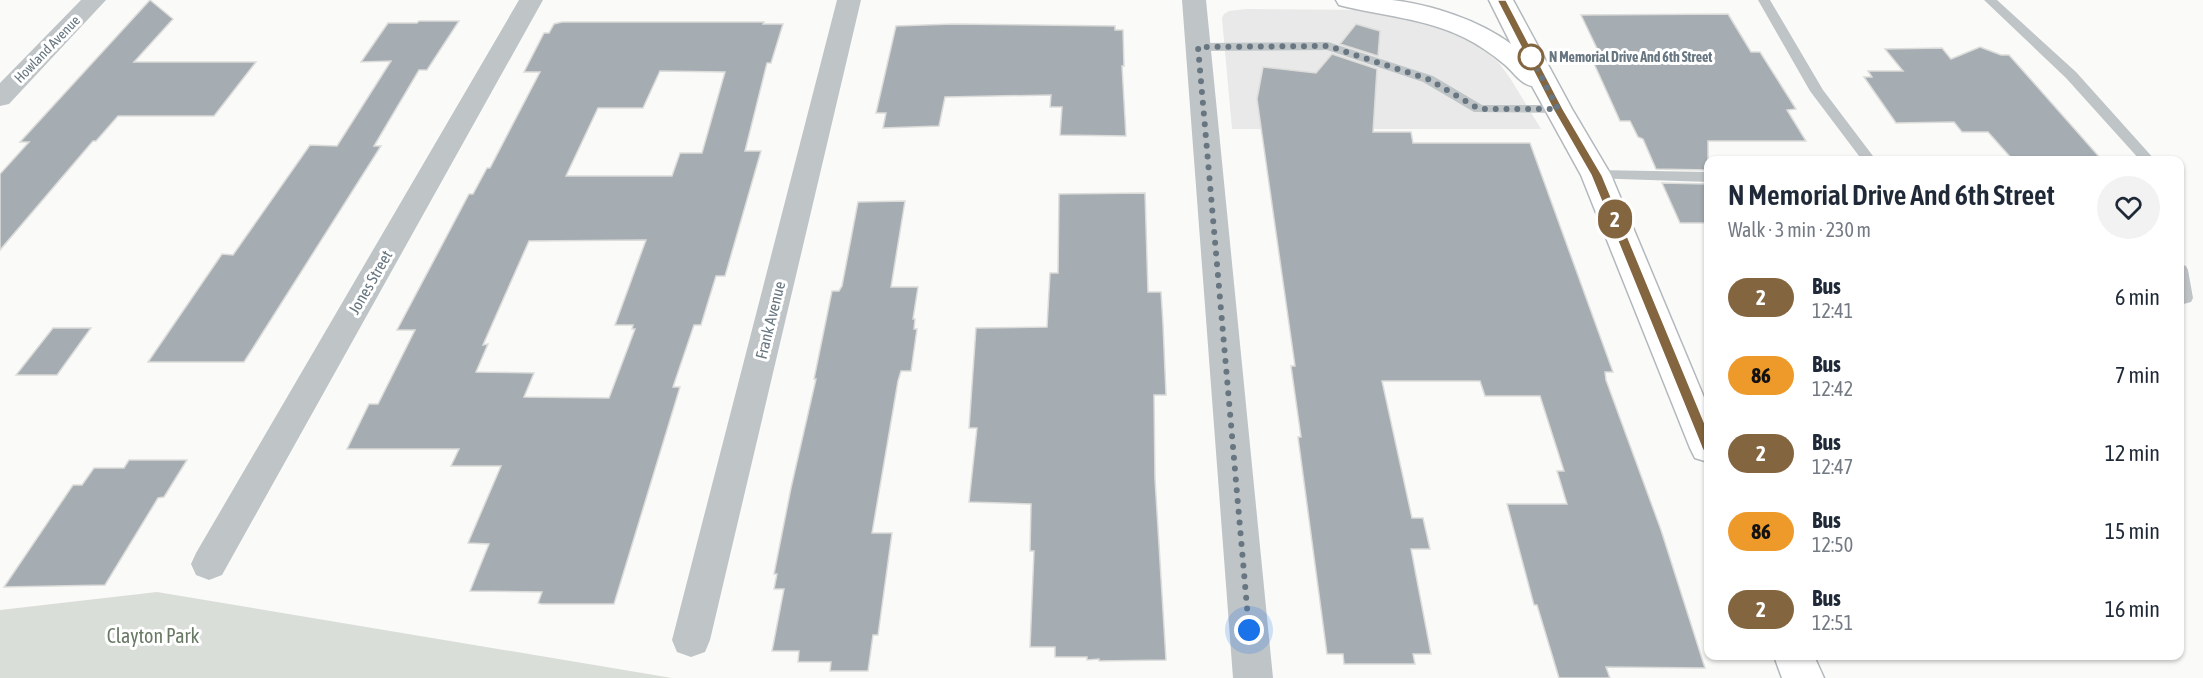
<!DOCTYPE html>
<meta charset="utf-8">
<style>
:root{--surface:#fff;--page:#f2f2f3;--text:#1f2937;--muted:#747a83}
body{margin:0;font-family:"Asap Condensed",sans-serif;background:var(--page);color:var(--text);height:100vh;display:flex;flex-direction:column;font-size:22px;white-space:nowrap}
*{box-sizing:border-box;margin:0}
p{font-size:20px;color:var(--muted)}
.icon{flex:none;width:33px;height:33px;fill:none;stroke:currentColor;stroke-width:2;stroke-linecap:round;stroke-linejoin:round}
.map{position:relative;flex:1;overflow:hidden}
.drawer{position:absolute;left:1704px;top:156px;width:480px;height:504px;display:flex;flex-direction:column;background:var(--surface);border-radius:12px;box-shadow:0 2px 4px #0004}
.drawer>*{flex:none}
.badge{padding:0 12px;border-radius:20px;font-size:21px;line-height:39px}
.you{position:absolute;width:30px;height:30px;margin:-15px;border:4px solid #fff;border-radius:50%;background:#1a73e8;box-shadow:0 0 0 9px #1a73e833}
.map>.badge{position:absolute;translate:-50% -50%;box-shadow:0 0 0 3px #fff}
.round{display:grid;place-items:center;flex:none;width:63px;height:63px;border-radius:32px;background:var(--page)}
.summary{display:flex;align-items:center;justify-content:space-between;height:102px;padding:0 24px}
h1{font-size:28px;font-weight:600;line-height:45px}
ul{padding:0;list-style:none}
li{display:flex;align-items:center;gap:18px;height:78px;padding:0 24px}
li div{flex:1}
li b{display:block;font-size:22px}
li em{font-style:normal}
li .badge{min-width:66px;font-weight:700;text-align:center}
.map>svg:first-child{display:block}
.built{fill:#e8e9e8}
.green{fill:#daded8}
.building{fill:#a5adb2;stroke:#dcdcda;stroke-width:1.5;fill-rule:evenodd}
.lines{fill:none;stroke-linecap:round;stroke-linejoin:round}
.secondary-casing{stroke:#b2b8bc;stroke-width:3}
.lane{fill:#bfc4c7;fill-rule:evenodd}
.street{fill:#bfc4c7;fill-rule:evenodd}
.secondary{fill:#fff;fill-rule:evenodd}
.line{fill:#83653f;stroke:#fff;stroke-width:1.5}
.walk{stroke:#677680;stroke-width:6;stroke-dasharray:0 10.8}
.stop-dot{fill:#fff;stroke:#83653f;stroke-width:3}
.labels{text-anchor:middle;stroke-width:6;stroke-linejoin:round;paint-order:stroke}
.far-street-label{font-size:14px;fill:#677680;stroke:#fff}
.far-stop-label{font-size:14px;font-weight:bold;fill:#677680;stroke:#fff;text-anchor:start}
.street-label{font-size:16px;fill:#677680;stroke:#fff}
.near-park-label{font-size:20px;fill:#6a7966;stroke:#fff}
</style>
<div class="map">
<svg width="2203" height="678" viewBox="0 0 2203 678">
<rect width="100%" height="100%" fill="#fafaf8"/>
<!-- built -->
<path class="built" d="M1246,9l126,1 66,16 43,21 18,16 11,15 31,51h-309l-10,-111 2,-4 5,-3z"/>
<!-- green -->
<path class="green" d="M157,592l515,86h-672v-68z"/>
<!-- building -->
<path class="building" d="M150,0l23,19 -39,43h122l-42,54h-96l-22,25h-3l-93,109v-76l29,-32h-9z
M1728,14l23,38h9l36,57 -9,1 19,31h-98v29l-52,-1 -13,-30 -5,-2 -8,-16h-10l-28,-62h10l-21,-44z
M419,21h40l-32,49h-8l-45,76h7l-137,216h-96l74,-108 11,1 77,-110 27,1 54,-85 -30,1 27,-39h29z
M562,22h202l-1,2h20l-12,39h-4l-22,88h16l-36,125h-9l-15,49h-7l-21,62h7l-66,217h-73l-3,-1 4,-11 -72,-1 19,-47 -21,-1 33,-77h-50l8,-17h-112l22,-45h9l37,-74h-18l72,-136h4l14,-26h3l50,-96h-16l20,-39h5l5,-9zM660,71l65,1 -23,81h-22l-8,23h-106l32,-68h45zM646,240l-31,85h18l-1,4h3l-26,69 -85,-1 10,-24 -58,-1 12,-28 -5,1 46,-104z
M953,24l162,2v4h8l1,36h-2l4,70 -66,-1 2,-28h-12l1,-12 -106,2 -6,29 -56,2 3,-15h-10l20,-87z
M1356,24l24,7 -2,25 -38,-12z
M1980,47l21,8h8l93,105h-89l-25,-28h-26l-8,-10 -58,1 -32,-46h8l-4,-6h35l-18,-22 57,-1 9,11z
M1332,54l45,15 -4,63h38l2,11h117l83,229h-8l1,8 55,150 44,138 -99,-1 4,11h-51l-22,-73h-3l-27,-101h60l-10,-33h7l-24,-75h-55l-5,-15h-98l30,137h11l7,31h-19l20,105h-18l2,10h-71l-1,-10h-16l-29,-217h3l-10,-71h4l-38,-267 6,-32 53,6z
M1662,183l46,1v39h-28z
M1145,193l3,99h13l2,32 3,71h-12l1,84 11,181 -67,1v-2l-12,1v-3h-32v-10h-25l4,-96h-4l1,-47 -62,-2 8,-74h-8l7,-100 71,-1 3,-54h8l1,-79z
M905,201l-14,86h27l-5,32h2l-1,10h3l-6,42h-10l-3,10 -26,152h20l-14,102h-5l-5,36h-38l1,-9h-33l1,-11h-27l12,-62h-10l3,-15h-3l17,-86 25,-109h-2l18,-88h7l3,-5 16,-84z
M53,328h38l-34,47h-41z
M129,460h58l-23,37 -6,1 -53,87 -101,2 69,-102h9l12,-17h30z"/>
<g class="lines">
<defs>
<path id="secondary" d="M1336,0c18,0 38,0 56,0 40,5 87,20 119,44l-22,-44h24l59,109 39,66 97,232v55l-13,-4 -5,-10 -109,-273 -49,-89c-13,-3 -18,-14 -28,-22 -12,-10 -25,-19 -39,-26 -40,-20 -83,-22 -126,-33z
M1774,656h40l10,22h-42z"/>
</defs>
<!-- secondary casing -->
<use href="#secondary" class="secondary-casing"/>
<!-- lane -->
<path class="lane" d="M1758,0h12l53,90 53,70h-14l-52,-69z
M1984,0h13l79,72 79,88h-15l-74,-82z
M1328,42l105,34 49,29h76l7,4 -7,4 -84,-1 -51,-30 -96,-32 -129,1 -6,-4 6,-4z
M1596,170l112,2v10l-117,-4 -2,-3z
M2180,264l6,2 2,4 5,28 -2,4 -11,3z"/>
<!-- street -->
<path class="street" d="M81,0h25l-97,104 -9,2v-23z
M519,0h24l-321,575 -13,5 -13,-5 -5,-11 5,-11z
M837,0h24l-151,640 -5,12 -14,5 -14,-5 -5,-12z
M1182,0h24l67,678h-40z"/>
<!-- secondary -->
<use href="#secondary" class="secondary"/>
</g>
<!-- line -->
<path class="line" d="M1497,0h9l57,109 39,66 113,273 -2,4h-9l-2,-4 -111,-273 -38,-66z"/>
<g class="lines">
<!-- walk -->
<path class="walk" d="M1249,630l-51,-583 130,-1 100,33 51,30h79l-30,-58 3,6"/>
</g>
<!-- markers -->
<circle class="stop-dot" cx="1531" cy="57" r="12"/>
<g class="labels">
<!-- far-street labels -->
<g class="far-street-label">
<text transform="translate(47 49) rotate(-46)" y="5">Howland Avenue</text>
</g>
<!-- far-stop labels -->
<g class="far-stop-label">
<text x="1549" y="62">N Memorial Drive And 6th Street</text>
</g>
<!-- street labels -->
<g class="street-label">
<text transform="translate(370 282) rotate(-60)" y="6">Jones Street</text>
<text transform="translate(770 320) rotate(-76)" y="6">Frank Avenue</text>
</g>
<!-- near-park labels -->
<g class="near-park-label">
<text x="153" y="643">Clayton Park</text>
</g>
</g>
</svg>
<div class="you" style="left:1249px;top:630px"></div>
<b class="badge" style="left:1615px;top:219px;background:#83653f;color:#fff">2</b>
<section class="drawer">
<div class="summary"><div><h1>N Memorial Drive And 6th Street</h1><p>Walk · 3 min · 230 m</p></div><a class="round"><svg class="icon" aria-label="heart" viewBox="0 0 24 24"><path d="M12 20l-8-8c-3-5 5-10 8-4 3-6 11-1 8 4z"/></svg></a></div>
<ul>
<li><span class="badge" style="background:#83653f;color:#fff">2</span><div><b>Bus</b><p>12:41</p></div><em>6 min</em></li>
<li><span class="badge" style="background:#ee9a2a;color:#111">86</span><div><b>Bus</b><p>12:42</p></div><em>7 min</em></li>
<li><span class="badge" style="background:#83653f;color:#fff">2</span><div><b>Bus</b><p>12:47</p></div><em>12 min</em></li>
<li><span class="badge" style="background:#ee9a2a;color:#111">86</span><div><b>Bus</b><p>12:50</p></div><em>15 min</em></li>
<li><span class="badge" style="background:#83653f;color:#fff">2</span><div><b>Bus</b><p>12:51</p></div><em>16 min</em></li>
</ul>
</section>
</div>
